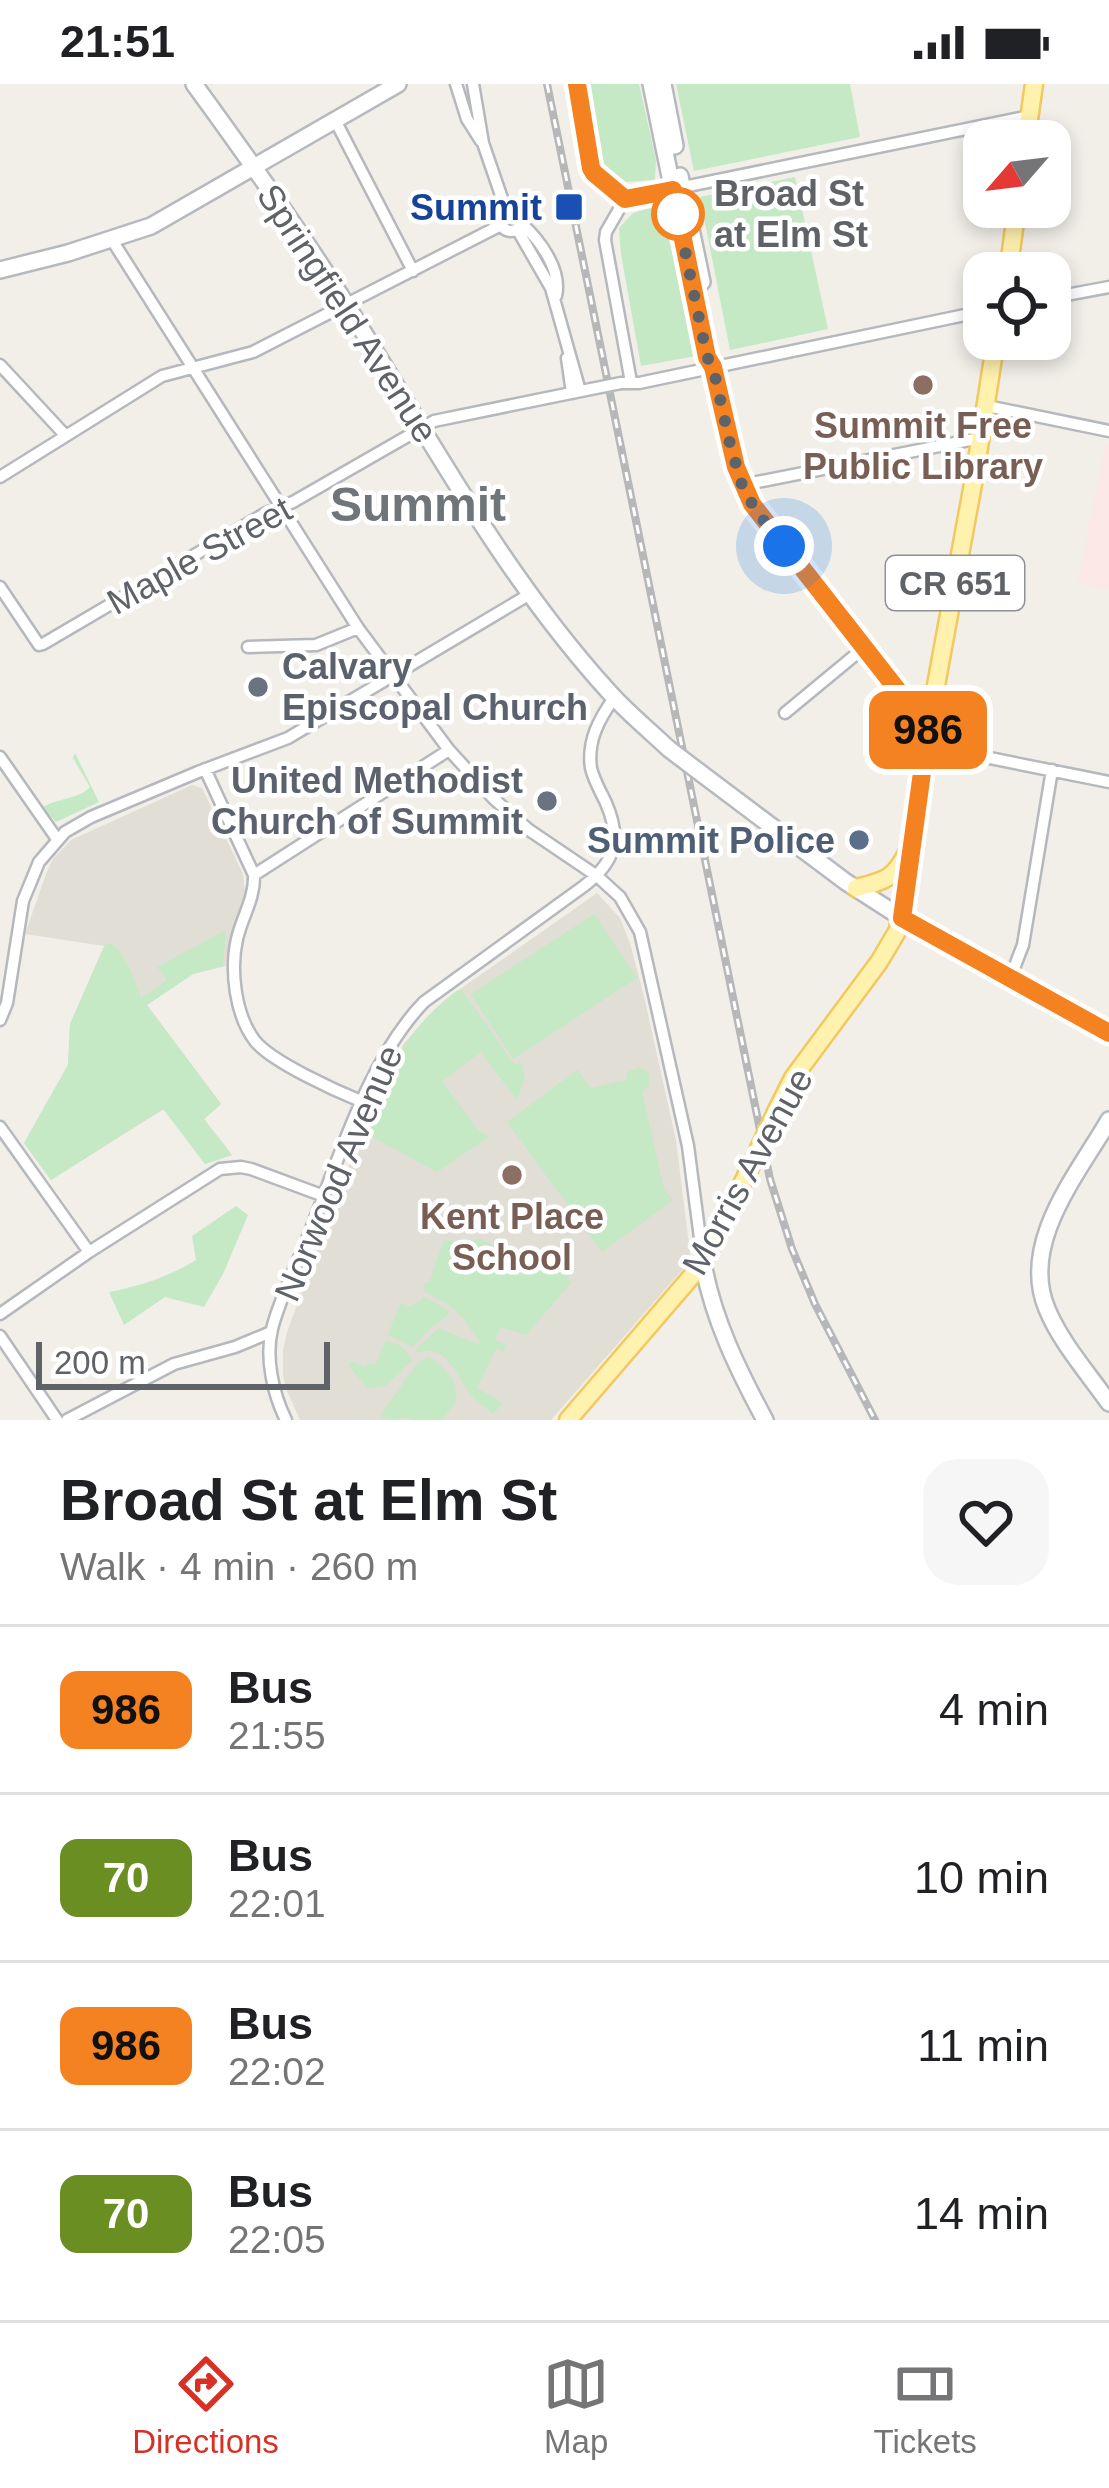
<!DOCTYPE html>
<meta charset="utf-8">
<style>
:root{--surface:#fff;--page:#f6f6f6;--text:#202124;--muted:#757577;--line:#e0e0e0;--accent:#d93025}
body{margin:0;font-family:Helvetica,sans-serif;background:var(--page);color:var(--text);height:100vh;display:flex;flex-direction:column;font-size:45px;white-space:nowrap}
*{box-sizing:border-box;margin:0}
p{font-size:39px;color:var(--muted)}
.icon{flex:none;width:66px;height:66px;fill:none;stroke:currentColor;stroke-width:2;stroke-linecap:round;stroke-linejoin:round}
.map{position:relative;height:1336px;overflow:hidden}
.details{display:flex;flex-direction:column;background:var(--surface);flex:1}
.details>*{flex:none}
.badge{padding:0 24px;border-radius:18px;font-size:42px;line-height:78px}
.needle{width:78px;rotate:242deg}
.controls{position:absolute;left:963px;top:36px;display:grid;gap:24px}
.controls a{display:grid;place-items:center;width:108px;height:108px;border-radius:24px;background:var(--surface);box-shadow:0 6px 18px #0003;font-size:60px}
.scale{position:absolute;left:36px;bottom:30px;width:294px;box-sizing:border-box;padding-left:12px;border:6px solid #5f6368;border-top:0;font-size:33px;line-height:42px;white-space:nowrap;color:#5f6368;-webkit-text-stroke:9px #fff;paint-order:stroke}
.you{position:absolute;width:60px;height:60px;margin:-30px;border:9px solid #fff;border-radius:50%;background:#1a73e8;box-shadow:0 0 0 18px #1a73e833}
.map>.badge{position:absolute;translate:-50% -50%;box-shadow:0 0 0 6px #fff}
.round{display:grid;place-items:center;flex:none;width:126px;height:126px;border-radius:36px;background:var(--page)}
.overview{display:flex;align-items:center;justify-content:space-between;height:204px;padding:0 60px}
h1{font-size:57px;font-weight:600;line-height:90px}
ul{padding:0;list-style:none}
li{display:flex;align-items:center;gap:36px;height:168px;padding:0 60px;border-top:3px solid var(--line)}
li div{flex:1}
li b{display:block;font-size:45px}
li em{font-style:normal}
li .badge{min-width:132px;font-weight:700;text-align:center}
.status{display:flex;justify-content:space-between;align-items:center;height:84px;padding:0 60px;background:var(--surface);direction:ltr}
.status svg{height:33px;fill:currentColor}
.tabs{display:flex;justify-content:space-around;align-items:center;height:168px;border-top:3px solid var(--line);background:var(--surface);font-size:33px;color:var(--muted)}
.tabs a{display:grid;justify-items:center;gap:6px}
.tabs .on{color:var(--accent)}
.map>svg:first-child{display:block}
.education{fill:#e1ded6}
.medical{fill:#fce8e6}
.green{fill:#c5e8c5}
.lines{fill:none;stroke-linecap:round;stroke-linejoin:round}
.street-casing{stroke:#b5b8bc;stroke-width:15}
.secondary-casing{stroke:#b6babf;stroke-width:20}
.primary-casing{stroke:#f2c960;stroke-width:21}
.street{stroke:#fff;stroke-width:10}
.secondary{stroke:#fff;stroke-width:15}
.primary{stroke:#fff2af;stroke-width:16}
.rail-casing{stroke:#b6b7b8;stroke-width:8}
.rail{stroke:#fff;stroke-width:3;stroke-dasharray:9;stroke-linecap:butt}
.street-bridge-casing{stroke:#b5b8bc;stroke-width:15;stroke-linecap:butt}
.secondary-bridge-casing{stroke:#b6babf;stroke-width:20;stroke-linecap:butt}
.primary-bridge-casing{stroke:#f2c960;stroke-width:21;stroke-linecap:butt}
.street-bridge{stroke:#fff;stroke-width:10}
.secondary-bridge{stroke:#fff;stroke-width:15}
.primary-bridge{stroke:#fff2af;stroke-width:16}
.line-casing{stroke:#fff;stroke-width:27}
.line{stroke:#f58220;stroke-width:18}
.walk{stroke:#5f6368;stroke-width:12;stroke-dasharray:0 21.6}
.transit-dot{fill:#1a4fb4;stroke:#fff;stroke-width:4.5}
.stop-dot{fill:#fff;stroke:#f58220;stroke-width:6}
.education-dot{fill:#8d6e63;stroke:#fff;stroke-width:4.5}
.worship-dot{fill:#6b7280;stroke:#fff;stroke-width:4.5}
.service-dot{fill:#5c6f8a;stroke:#fff;stroke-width:4.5}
.labels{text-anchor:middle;stroke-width:9;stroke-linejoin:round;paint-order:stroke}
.shield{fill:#fff;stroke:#8f9295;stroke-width:3}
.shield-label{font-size:33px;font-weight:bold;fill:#5f6368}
.stop-label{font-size:36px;font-weight:bold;fill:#5f6368;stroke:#fff;text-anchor:start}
.transit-label{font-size:36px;font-weight:bold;fill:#164399;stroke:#fff;text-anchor:end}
.street-label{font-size:36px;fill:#5f6368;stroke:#fff}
.education-label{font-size:36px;font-weight:bold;fill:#785e54;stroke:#fff}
.worship-label{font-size:36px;font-weight:bold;fill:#5b616d;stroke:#fff;text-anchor:start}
.service-label{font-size:36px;font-weight:bold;fill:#4e5e75;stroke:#fff;text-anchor:end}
.district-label{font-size:48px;font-weight:bold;fill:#70757a;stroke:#fff}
</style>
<div class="status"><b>21:51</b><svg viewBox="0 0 49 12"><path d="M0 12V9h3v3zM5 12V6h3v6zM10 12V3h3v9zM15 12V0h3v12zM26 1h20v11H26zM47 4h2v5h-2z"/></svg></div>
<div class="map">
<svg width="1109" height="1336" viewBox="0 0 1109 1336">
<rect width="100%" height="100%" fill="#f1efe8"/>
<!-- education -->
<path class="education" d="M192,701l10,3 41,86 2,19 -15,46 -4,27 -33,8 -46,31 74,99 -17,15 28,36 -27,9 -41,-55 -113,71 -27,-37 44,-78 2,-41 34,-78 -79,-12 21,-60 7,-15 18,-19z
M597,809l23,25 10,25 13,49 33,148 14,113 -1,9 -138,158h-251l-13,-29 -4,-15v-26l4,-18 72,-194 45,-95 42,-44z"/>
<!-- medical -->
<path class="medical" d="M1105,360l4,1v145l-31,-7z"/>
<!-- green -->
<path class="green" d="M587,0h52l17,76 -1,20 -31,2 -21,-17z
M676,0h174l10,53 -166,34z
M795,93l33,152 -98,21 -30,-153z
M660,121l3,2 33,149 -55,10 -20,-112 -2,-26 14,-15z
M75,669l24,49 -43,20 -13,-15c15,-9 36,-8 47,-20l-17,-29z
M594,830l43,64 -124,81 -42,-65z
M226,846l-3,36 -30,8 -46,31 74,99 -17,15 28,36 -27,9 -42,-55 -112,71 -27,-37 44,-78 2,-41 35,-79 7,-2c16,15 22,36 29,55l26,-18 -10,-13z
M458,906h4l53,75 6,-3 4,16 -8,22 -36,-48 -39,29 36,49 11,7 -52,35 -74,-40c25,-59 41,-103 95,-142z
M638,984l7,1 4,6v11l-7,5 22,98 9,11 -71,52 -95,-130 70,-52 14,18 35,-8 1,-8z
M236,1122l12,9 -25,59 -19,33 -39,-10 -41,28 -15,-33c32,-6 59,-15 87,-32l-4,-24z
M479,1155c24,10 50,25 77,20l15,24 -45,52 -25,-8 -6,13 11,5 -3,7 -7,-3 -19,39 26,15 -10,11c-7,-6 -18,-13 -24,-21 -13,-20 -24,-51 -52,-40l-1,-3 23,-22 40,17 1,-4c-9,-9 -15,-24 -27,-33 -8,-6 -19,-11 -28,-16l-1,-8 5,-2 15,-42 18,2z
M423,1212l26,15v3l-21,16 -15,17 -25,-12 12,-32 9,3 12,-5z
M386,1256l15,6 12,14 -28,26 -18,2 -18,-22 1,-5 16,6 2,-4 7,2z
M429,1273c14,8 33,26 26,45 -3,7 -9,12 -13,18h-26l-10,-3c-9,3 -18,3 -26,-1l38,-54z"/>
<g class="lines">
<defs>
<path id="street" d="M456,0l11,35 14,22
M473,0l10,59 23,67
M576,0l15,84 34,31
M335,36l78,151
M625,115l405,-83
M625,115l-19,33 -1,8 26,142
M500 136a11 11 0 1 1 22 0a11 11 0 1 1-22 0Z
M521,139c19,17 41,47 35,73
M517,145l34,59 29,103
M112,156l246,388 91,122 45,49 35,31 68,46 23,21 20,35 48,214 15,115
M1050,214l59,-11
M567,274l5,35
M0,281l65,70
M621,299h18l345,-72
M987,322l122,25
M0,393l162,-101 91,-24 248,-127
M742,401l238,-47
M0,503l39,58 4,-1 223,-131 27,-11 141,-81 157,-32
M248,563l68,-2 42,-17
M785,629l81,-67
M925,661l184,37
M0,673l57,82
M205,685l49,106c1,23 -12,42 -17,64 -7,31 -2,76 18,102 17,21 81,50 108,61
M254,791l195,-125
M1011,892l12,-31 29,-175
M0,936l7,-17 16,-102 16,-39 26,-30 26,-15 107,-45 90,-34 242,-144
M0,1043l89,125
M0,1230l89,-62 131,-83 21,-2 10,2 73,27
M0,1252l57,84
M67,1336l107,-56 61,-17 36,-15
M286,1336c-13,-26 -21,-62 -14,-91 8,-32 25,-64 37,-95 30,-75 59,-174 115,-232l160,-116c31,-24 38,-46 22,-83 -5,-11 -12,-22 -15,-35 -4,-27 8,-49 23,-70"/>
<path id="secondary" d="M194,0c54,74 107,148 155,225 82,131 156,269 261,384 18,20 40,38 59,56
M651,0l56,273 6,10 23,100 20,44 110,135 62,83
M663,0l12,62
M680,92l22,106
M0,186l68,-17 83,-27 247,-142
M702,690l144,108 56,36
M1109,1036c-31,54 -90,123 -62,189 14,34 41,64 62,94
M703,1179c10,56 35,107 62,157"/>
<path id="primary" d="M1026,57l8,-57
M1008,189l9,-66
M856,804c28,-7 37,-8 51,-35
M902,834l207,115
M776,1028l17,-34 86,-116 19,-32 30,-201 47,-256 21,-134
M568,1336l135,-157 45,-91"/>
</defs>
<!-- street casing -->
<use href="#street" class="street-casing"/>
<!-- secondary casing -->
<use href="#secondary" class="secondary-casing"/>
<!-- primary casing -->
<use href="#primary" class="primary-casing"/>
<!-- street -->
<use href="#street" class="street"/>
<!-- secondary -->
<use href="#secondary" class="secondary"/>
<!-- primary -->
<use href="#primary" class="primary"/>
<defs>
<path id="rail" d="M547,0l223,1095 22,70 23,55 60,116"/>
</defs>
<!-- rail casing -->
<use href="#rail" class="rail-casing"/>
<!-- rail -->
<use href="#rail" class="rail"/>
<defs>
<path id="street-bridge" d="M591,305l30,-6"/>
<path id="secondary-bridge" d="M669,665l33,25"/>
<path id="primary-bridge" d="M748,1088l28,-60"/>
</defs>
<!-- street-bridge casing -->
<use href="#street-bridge" class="street-bridge-casing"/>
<!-- secondary-bridge casing -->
<use href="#secondary-bridge" class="secondary-bridge-casing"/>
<!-- primary-bridge casing -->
<use href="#primary-bridge" class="primary-bridge-casing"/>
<!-- street-bridge -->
<use href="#street-bridge" class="street-bridge"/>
<!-- secondary-bridge -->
<use href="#secondary-bridge" class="secondary-bridge"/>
<!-- primary-bridge -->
<use href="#primary-bridge" class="primary-bridge"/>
</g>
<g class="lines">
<defs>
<path id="line" d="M577,0l14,84 3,5 31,26 48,-9 34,167 6,10 23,100 16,37 176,225 -26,189 207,115"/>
</defs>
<!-- line casing -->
<use href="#line" class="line-casing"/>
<!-- line -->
<use href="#line" class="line"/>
<!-- walk -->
<path class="walk" d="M678,130l-3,-12 32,155 6,10 17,77 12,41 14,26 28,35"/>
</g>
<!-- markers -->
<rect class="transit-dot" x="554" y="108" width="30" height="30" rx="6"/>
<circle class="stop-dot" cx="678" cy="130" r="24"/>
<g class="education-dot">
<circle cx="923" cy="301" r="12"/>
<circle cx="512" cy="1091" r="12"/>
</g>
<g class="worship-dot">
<circle cx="258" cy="603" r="12"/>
<circle cx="547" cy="717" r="12"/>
</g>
<circle class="service-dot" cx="859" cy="756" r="12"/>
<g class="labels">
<!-- shield labels -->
<rect class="shield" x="886" y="472" width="138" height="54" rx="9"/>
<g class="shield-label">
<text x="955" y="511">CR 651</text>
</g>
<!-- stop labels -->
<g class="stop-label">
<text x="714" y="122">Broad St<tspan x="714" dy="41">at Elm St</tspan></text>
</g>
<!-- transit labels -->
<g class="transit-label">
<text x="542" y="136">Summit</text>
</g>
<!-- street labels -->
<g class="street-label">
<text transform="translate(348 229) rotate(57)" y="13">Springfield Avenue</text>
<text transform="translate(199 471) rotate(-29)" y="13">Maple Street</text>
<text transform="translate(747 1087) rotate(-61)" y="13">Morris Avenue</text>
<text transform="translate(338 1089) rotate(-67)" y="13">Norwood Avenue</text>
</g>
<!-- education labels -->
<g class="education-label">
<text x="923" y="354">Summit Free<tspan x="923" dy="41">Public Library</tspan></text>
<text x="512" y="1145">Kent Place<tspan x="512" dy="41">School</tspan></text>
</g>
<!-- worship labels -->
<g class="worship-label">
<text x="282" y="595">Calvary<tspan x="282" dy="41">Episcopal Church</tspan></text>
<text x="523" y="709" text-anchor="end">United Methodist<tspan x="523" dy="41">Church of Summit</tspan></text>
</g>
<!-- service labels -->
<g class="service-label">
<text x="835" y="769">Summit Police</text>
</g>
<!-- district labels -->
<g class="district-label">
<text x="418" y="437">Summit</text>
</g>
</g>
</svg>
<div class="controls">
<a><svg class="needle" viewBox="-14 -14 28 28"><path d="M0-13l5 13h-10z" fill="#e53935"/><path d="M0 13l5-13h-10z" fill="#757577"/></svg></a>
<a><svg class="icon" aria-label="locate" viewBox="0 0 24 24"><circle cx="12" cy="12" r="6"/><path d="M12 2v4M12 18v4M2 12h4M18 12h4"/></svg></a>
</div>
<div class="scale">200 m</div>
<div class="you" style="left:784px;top:462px"></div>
<b class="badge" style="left:928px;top:646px;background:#f58220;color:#111">986</b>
</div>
<section class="details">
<div class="overview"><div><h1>Broad St at Elm St</h1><p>Walk · 4 min · 260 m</p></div><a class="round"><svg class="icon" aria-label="heart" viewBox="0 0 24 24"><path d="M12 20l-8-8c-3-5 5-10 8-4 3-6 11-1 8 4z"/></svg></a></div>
<ul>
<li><span class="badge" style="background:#f58220;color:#111">986</span><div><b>Bus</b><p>21:55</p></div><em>4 min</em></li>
<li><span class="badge" style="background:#6b8e23;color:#fff">70</span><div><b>Bus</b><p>22:01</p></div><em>10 min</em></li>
<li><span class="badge" style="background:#f58220;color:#111">986</span><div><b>Bus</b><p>22:02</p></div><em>11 min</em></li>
<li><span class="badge" style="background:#6b8e23;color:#fff">70</span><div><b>Bus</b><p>22:05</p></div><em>14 min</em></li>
</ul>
</section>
<nav class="tabs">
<a class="on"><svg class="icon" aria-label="directions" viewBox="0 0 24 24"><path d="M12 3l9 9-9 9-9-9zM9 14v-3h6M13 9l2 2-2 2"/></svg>Directions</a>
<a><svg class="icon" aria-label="map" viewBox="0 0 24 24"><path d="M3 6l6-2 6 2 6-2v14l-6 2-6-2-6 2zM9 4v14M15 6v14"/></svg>Map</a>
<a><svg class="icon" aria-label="tickets" viewBox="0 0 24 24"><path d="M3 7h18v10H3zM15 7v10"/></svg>Tickets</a>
</nav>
